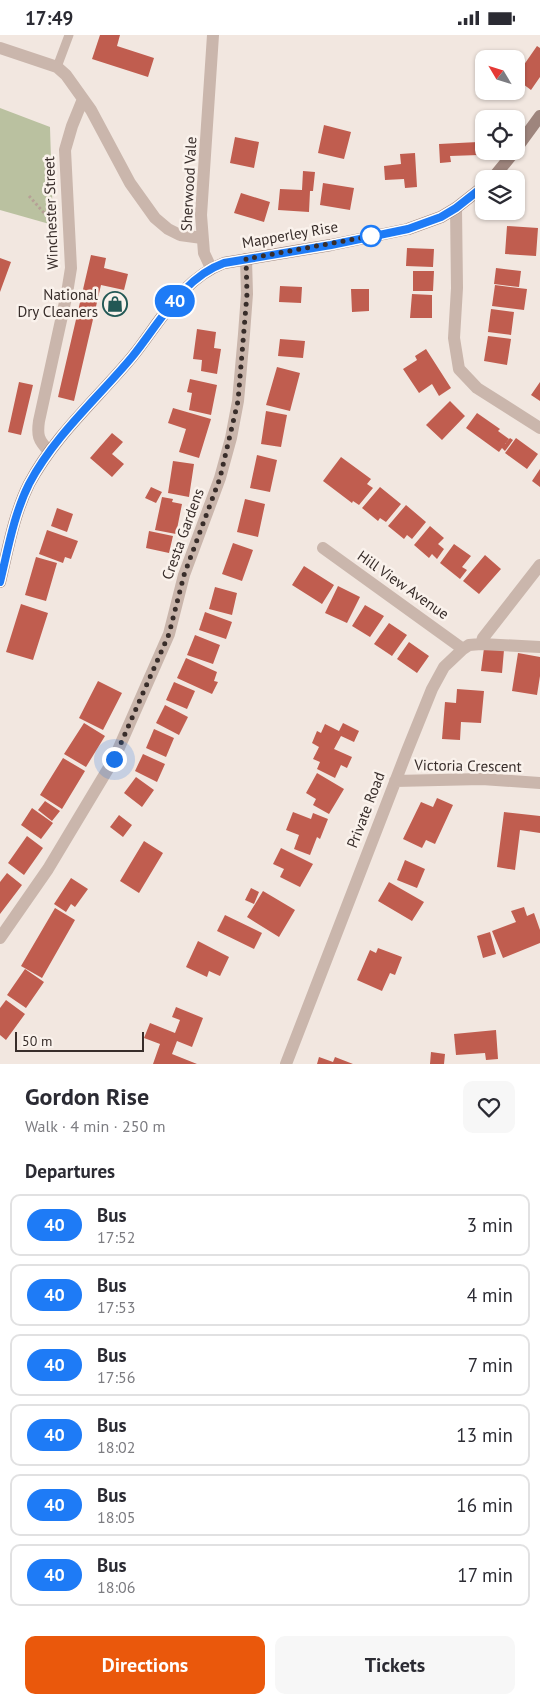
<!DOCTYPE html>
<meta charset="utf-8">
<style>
:root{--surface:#fff;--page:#f7f7f7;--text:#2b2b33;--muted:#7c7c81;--line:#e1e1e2;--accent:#ea580c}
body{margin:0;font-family:"PT Sans",sans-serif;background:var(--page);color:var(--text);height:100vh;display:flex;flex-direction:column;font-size:19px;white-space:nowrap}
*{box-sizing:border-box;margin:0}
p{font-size:16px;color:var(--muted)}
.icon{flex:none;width:28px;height:28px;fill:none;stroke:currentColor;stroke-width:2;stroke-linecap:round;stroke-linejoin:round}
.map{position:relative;height:1029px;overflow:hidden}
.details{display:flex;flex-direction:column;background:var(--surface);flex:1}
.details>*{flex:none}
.badge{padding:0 10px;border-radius:16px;font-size:18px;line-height:32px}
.needle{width:32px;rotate:308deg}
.tools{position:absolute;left:475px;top:15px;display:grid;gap:10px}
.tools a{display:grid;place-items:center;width:50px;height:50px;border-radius:10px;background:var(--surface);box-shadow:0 1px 4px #0004;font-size:25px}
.scale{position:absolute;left:15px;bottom:12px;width:129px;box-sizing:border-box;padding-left:5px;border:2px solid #382d2a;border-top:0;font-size:14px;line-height:18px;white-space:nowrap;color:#382d2a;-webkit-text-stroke:4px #faf2ec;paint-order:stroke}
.you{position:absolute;width:25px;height:25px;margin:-12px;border:4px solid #fff;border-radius:50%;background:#1a73e8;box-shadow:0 0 0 8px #1a73e833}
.map>.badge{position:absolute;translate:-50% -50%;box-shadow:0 0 0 2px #fff}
h2{padding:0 25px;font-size:19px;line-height:45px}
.round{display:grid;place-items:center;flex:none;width:52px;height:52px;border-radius:10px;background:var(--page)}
.headline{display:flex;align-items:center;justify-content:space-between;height:85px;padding:0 25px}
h1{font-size:24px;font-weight:700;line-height:38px}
.primary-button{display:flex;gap:10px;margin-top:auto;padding:10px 25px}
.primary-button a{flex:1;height:58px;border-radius:10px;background:var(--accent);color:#fff;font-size:20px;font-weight:700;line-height:58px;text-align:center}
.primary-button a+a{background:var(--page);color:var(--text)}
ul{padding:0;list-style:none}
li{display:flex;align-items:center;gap:15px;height:62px;margin:0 10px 8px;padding:0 15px;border:2px solid var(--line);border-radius:10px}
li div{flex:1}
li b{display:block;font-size:19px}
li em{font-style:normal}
li .badge{min-width:55px;font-weight:700;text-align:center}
.status{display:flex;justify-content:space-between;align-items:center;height:35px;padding:0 25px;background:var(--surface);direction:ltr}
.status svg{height:14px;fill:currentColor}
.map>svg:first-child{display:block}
.green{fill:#bac1a0}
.building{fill:#c05d4f}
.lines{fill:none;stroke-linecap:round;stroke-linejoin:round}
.path{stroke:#b6a096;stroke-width:3;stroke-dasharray:2.5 2.5;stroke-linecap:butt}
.lane{stroke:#cab6ac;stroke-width:9}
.street{stroke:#cab6ac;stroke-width:12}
.secondary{stroke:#9e857d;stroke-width:12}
.line-casing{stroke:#fff;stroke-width:11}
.line{stroke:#1e7bf6;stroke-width:8}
.walk{stroke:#382d2a;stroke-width:5;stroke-dasharray:0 9}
.stop-dot{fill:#fff;stroke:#1e7bf6;stroke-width:2.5}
.labels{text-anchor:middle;stroke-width:5;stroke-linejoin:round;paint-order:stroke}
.street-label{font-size:15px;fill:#382d2a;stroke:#faf2ec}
.poi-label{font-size:15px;fill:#382d2a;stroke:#faf2ec;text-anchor:end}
</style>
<div class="status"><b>17:49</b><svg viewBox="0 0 49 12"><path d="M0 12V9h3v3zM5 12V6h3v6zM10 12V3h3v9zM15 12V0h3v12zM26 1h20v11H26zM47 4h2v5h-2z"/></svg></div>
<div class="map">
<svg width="540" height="1029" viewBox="0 0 540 1029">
<rect width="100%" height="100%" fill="#f2e7e0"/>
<!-- green -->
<path class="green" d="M0,73l50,19 3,98 -53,-15z"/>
<!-- building -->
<path class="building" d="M100,0h20l-3,11 37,12 -6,19 -56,-18z
M537,11l3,2v29l-9,13 -12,-9 6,-8 -4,-4z
M324,90l27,7 -7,27 -26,-6z
M235,102l24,5 -5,26 -24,-5z
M478,107l1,13 -29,1 1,6 -11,1 -1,-19z
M415,118l2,34 -12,1 -1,-9 -19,1 -1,-14 17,-2 -1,-10z
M303,136l12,1 -2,19h-3l-1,21 -31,-2 2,-21 22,1z
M323,148l31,5 -4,22 -30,-5z
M241,158l29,9 -6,20 -30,-9z
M507,191l31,2 -2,28 -31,-2z
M407,213l27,1 -1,18 -27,-1z
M91,220l15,3 -2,10 24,6 -4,16 -23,-5 -27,116 -16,-4z
M0,223l11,4 -11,30z
M496,233l25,3 -2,16 -25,-3z
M413,236h21l-1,20h-20z
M495,250l32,4 -3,21 -32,-4z
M280,251l22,1 -1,16 -22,-1z
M351,254h18v22l-17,1z
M412,259l20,1v23h-22z
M491,274l23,3 -3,23 -23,-3z
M197,294l19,3 -2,16 7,1 -4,25 -16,-3 1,-11 -9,-1z
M488,301l23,3 -4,26 -23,-4z
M280,304l25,2 -2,17 -25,-2z
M426,314l25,39 -12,8 -7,-12 -13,9 -16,-24 14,-9 -2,-4z
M277,332l23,6 -10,38 -24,-6z
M190,344l27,6 -6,30 -22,-5 3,-17 -5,-1z
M19,347l14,3 -12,50 -13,-3z
M540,347v19l-9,-6z
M450,366l15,15 -23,24 -16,-15z
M173,373l38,11 -12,39 -20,-6 7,-23 -18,-6z
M266,376l21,4 -6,32 -20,-3z
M477,378l23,16 -2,2 11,8 -4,5 5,-6 3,2 -8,11 -3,-3 -3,4 -33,-24z
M112,398l11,9 -11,12 12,10 -12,13 -22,-19z
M516,403l22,16 -11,15 -22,-16z
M257,420l20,5 -7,32 -20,-4z
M341,422l30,22 -4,5 6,4 -14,17 -6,-4 -1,2 -29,-22z
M173,426l21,3 -5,33 -21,-4z
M540,434v18l-8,-6z
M151,452l11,5 -6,11 -11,-5z
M380,452l21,17 -15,18 -6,-4 -2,3 -16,-13z
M162,462l11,2 -1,3 10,2 -6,30 -21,-4z
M245,464l20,5 -7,33 -21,-5z
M406,470l20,17 -14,17 -5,-4 -3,4 -16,-13z
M57,473l16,6 -6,18 -16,-6z
M430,491l14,12 -6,6 6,5 -7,10 -5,-5 -3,4 -15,-13z
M47,495l31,11 -7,18 -6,-2 -2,6 -24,-9z
M149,496l24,5 -4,17 -23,-5z
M233,508l20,7 -11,31 -20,-7z
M454,509l17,12 -9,11 5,3 -7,9 -20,-16z
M485,520l16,14 -22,25 -16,-13z
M36,522l21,6 -11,38 -21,-6z
M304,531l30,19 -12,19 -30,-19z
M338,551l22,11 -13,26 -22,-10z
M215,552l22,6 -5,22 -23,-6z
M21,569l27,9 -15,47 -27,-8z
M365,570l19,11 -14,21 -18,-11z
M205,577l27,10 -6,17 -27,-9z
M389,588l18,12 -15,21 -18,-12z
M195,600l25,10 -7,19 -26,-9z
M409,607l20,14 -12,17 -20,-14z
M484,613l20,2 -2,23 -21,-2z
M518,618l22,4v19l-3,19 -25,-4z
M186,623l31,14 -3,9 4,1 -6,12 -35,-16z
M98,646l24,12 -19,37 -24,-12z
M174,647l21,9 -8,18 -21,-9z
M457,654l27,2 -3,32 -20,-1 -1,18 -18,-1 3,-37 11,1z
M165,670l23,12 -9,18 -23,-12z
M84,688l21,13 -19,31 -22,-13z
M343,688l16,8 -5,11 -13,-6 -7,13 18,8 -5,11 -6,-3 -6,13 -18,-9 3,-7 -7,-3 6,-12 -7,-4 5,-12 4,2 4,-9 14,7z
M154,694l20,9 -8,19 -20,-9z
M143,719l22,10 -8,18 -22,-11z
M63,723l22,13 -23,38 -22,-14z
M317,738l27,16 -15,25 -16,-9 3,-6 -10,-6z
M136,742l18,13 -12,17 -18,-14z
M437,763l16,7 -18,39 -9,-4 -4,8 -19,-9 18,-37 12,5z
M45,766l15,10 -8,10 -14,-11z
M32,773l21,15 -12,16 -20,-14z
M293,777l18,7 2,-6 15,6 -8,20 -3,-2 -7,18 -16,-6 5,-14 -13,-5z
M504,777l36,4v17l-20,-3 -5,40 -18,-3z
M119,780l13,10 -9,12 -13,-10z
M27,801l16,12 -19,27 -16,-12z
M144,806l19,12 -24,40 -19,-12z
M281,813l32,16 -13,23 -20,-10 4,-8 -11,-5z
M405,825l20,9 -8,19 -20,-8z
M7,838l15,12 -22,29v-32z
M71,843l17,11 -13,18 -4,-3 -5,8 -12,-8z
M389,847l35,20 -12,19 -34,-20z
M251,853l8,4 -5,12 -9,-4z
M263,856l32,19 -16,27 -32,-20z
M524,872l3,9 7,-3 6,17v13l-37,15 -11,-27 24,-9 -5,-11z
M55,873l20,12 -33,58 -21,-12z
M225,880l37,18 -8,16 -37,-18z
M490,897l6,22 -13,4 -6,-22z
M198,906l31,16 -9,19 -11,-5 -2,6 -21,-10z
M378,913l24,9 -7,18 -5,-2 -8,18 -25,-11 13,-30 6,3z
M25,934l19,13 -18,26 -19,-13z
M6,965l19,14 -19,26 -6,-5v-27z
M176,972l27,11 -11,29 -15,-6 -5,13 25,10h-44l7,-20 -16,-6 6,-15 25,10 5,-13 -8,-3z
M496,995l2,29 -12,1 -1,-7 -29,2 -2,-21z
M431,1017l14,2 -1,10h-14z
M319,1022l14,5 2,-5 18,7h-36z"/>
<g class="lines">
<!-- path -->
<path class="path" d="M29,161l16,18 11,5"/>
<!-- lane -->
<path class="lane" d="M57,32l12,-32"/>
<!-- street -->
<path class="street" d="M0,13l57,19 9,8 25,35 39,73 25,35 13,11 12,6 22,3
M456,173l1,80 -3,50 5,31 18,19 63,40
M211,233l-7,-15 -3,-38 12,-180
M49,416c-11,-11 -12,-16 -10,-30l28,-128 4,-25 -6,-118 7,-24 11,-27
M323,513l140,101
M481,609l2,-6 57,-73
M395,746l87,-2 58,4
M0,903l48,-69 66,-110 55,-125 15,-59 36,-97 11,-40 7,-37 6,-67 3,-40 -1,-35
M286,1029l121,-313 25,-62 12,-22 19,-18 6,-4 12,-1 59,3"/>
<!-- secondary -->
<path class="secondary" d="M516,114l24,-33
M492,144l23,-28
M0,547c8,-33 14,-68 29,-98 26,-49 68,-85 103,-127 27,-33 49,-78 92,-94l107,-18 77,-16 33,-12 15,-9 28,-22"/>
</g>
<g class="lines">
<defs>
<path id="line" d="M0,547c8,-33 14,-68 29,-98 26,-49 68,-85 103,-127 27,-33 50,-79 92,-94l107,-18 77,-16 33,-12 15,-9 28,-22"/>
</defs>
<!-- line casing -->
<use href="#line" class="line-casing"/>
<!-- line -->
<use href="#line" class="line"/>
<!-- walk -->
<path class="walk" d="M114,724l55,-125 15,-59 36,-97 18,-77 9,-107 -1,-35 125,-23"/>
</g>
<!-- icons -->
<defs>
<symbol id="shop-ring" viewBox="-11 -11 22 22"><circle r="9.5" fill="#faf2ec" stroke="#225855" stroke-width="1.5"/><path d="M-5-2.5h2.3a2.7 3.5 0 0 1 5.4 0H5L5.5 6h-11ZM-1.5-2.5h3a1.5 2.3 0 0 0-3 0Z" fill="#225855"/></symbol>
</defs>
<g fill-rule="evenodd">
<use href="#shop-ring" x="101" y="255" width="28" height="28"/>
</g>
<!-- markers -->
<circle class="stop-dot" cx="371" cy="201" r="10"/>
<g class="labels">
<!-- street labels -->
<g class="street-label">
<text transform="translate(189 149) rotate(-87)" y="5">Sherwood Vale</text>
<text transform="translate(51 178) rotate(-92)" y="5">Winchester Street</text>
<text transform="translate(290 200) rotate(-10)" y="5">Mapperley Rise</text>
<text transform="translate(183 499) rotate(-70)" y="5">Cresta Gardens</text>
<text transform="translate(403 550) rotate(35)" y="5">Hill View Avenue</text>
<text transform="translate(468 731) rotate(1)" y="5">Victoria Crescent</text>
<text transform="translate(366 775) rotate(-69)" y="5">Private Road</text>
</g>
<!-- poi labels -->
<g class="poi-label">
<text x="98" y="265">National<tspan x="98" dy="17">Dry Cleaners</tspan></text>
</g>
</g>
</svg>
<div class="tools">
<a><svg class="needle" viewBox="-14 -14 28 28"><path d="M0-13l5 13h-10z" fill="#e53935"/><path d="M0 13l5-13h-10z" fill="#7c7c81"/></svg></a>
<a><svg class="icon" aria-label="locate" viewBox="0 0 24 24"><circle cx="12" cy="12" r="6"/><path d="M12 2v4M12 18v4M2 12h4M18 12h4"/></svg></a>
<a><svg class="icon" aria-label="layers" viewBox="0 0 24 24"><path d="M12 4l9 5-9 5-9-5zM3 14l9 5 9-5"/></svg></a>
</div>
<div class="scale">50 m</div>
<div class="you" style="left:114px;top:724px"></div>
<b class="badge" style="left:175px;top:266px;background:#1e7bf6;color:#fff">40</b>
</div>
<section class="details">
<div class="headline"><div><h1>Gordon Rise</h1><p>Walk · 4 min · 250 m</p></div><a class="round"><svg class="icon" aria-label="heart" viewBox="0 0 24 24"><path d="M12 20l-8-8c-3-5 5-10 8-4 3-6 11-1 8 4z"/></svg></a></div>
<h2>Departures</h2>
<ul>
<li><span class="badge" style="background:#1e7bf6;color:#fff">40</span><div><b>Bus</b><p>17:52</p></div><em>3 min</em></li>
<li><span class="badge" style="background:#1e7bf6;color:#fff">40</span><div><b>Bus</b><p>17:53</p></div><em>4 min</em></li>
<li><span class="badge" style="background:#1e7bf6;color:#fff">40</span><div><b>Bus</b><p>17:56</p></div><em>7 min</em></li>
<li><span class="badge" style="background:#1e7bf6;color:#fff">40</span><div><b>Bus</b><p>18:02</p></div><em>13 min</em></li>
<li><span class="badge" style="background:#1e7bf6;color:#fff">40</span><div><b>Bus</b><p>18:05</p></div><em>16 min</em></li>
<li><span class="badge" style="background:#1e7bf6;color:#fff">40</span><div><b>Bus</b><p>18:06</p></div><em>17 min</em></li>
</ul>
<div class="primary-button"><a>Directions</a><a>Tickets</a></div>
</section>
